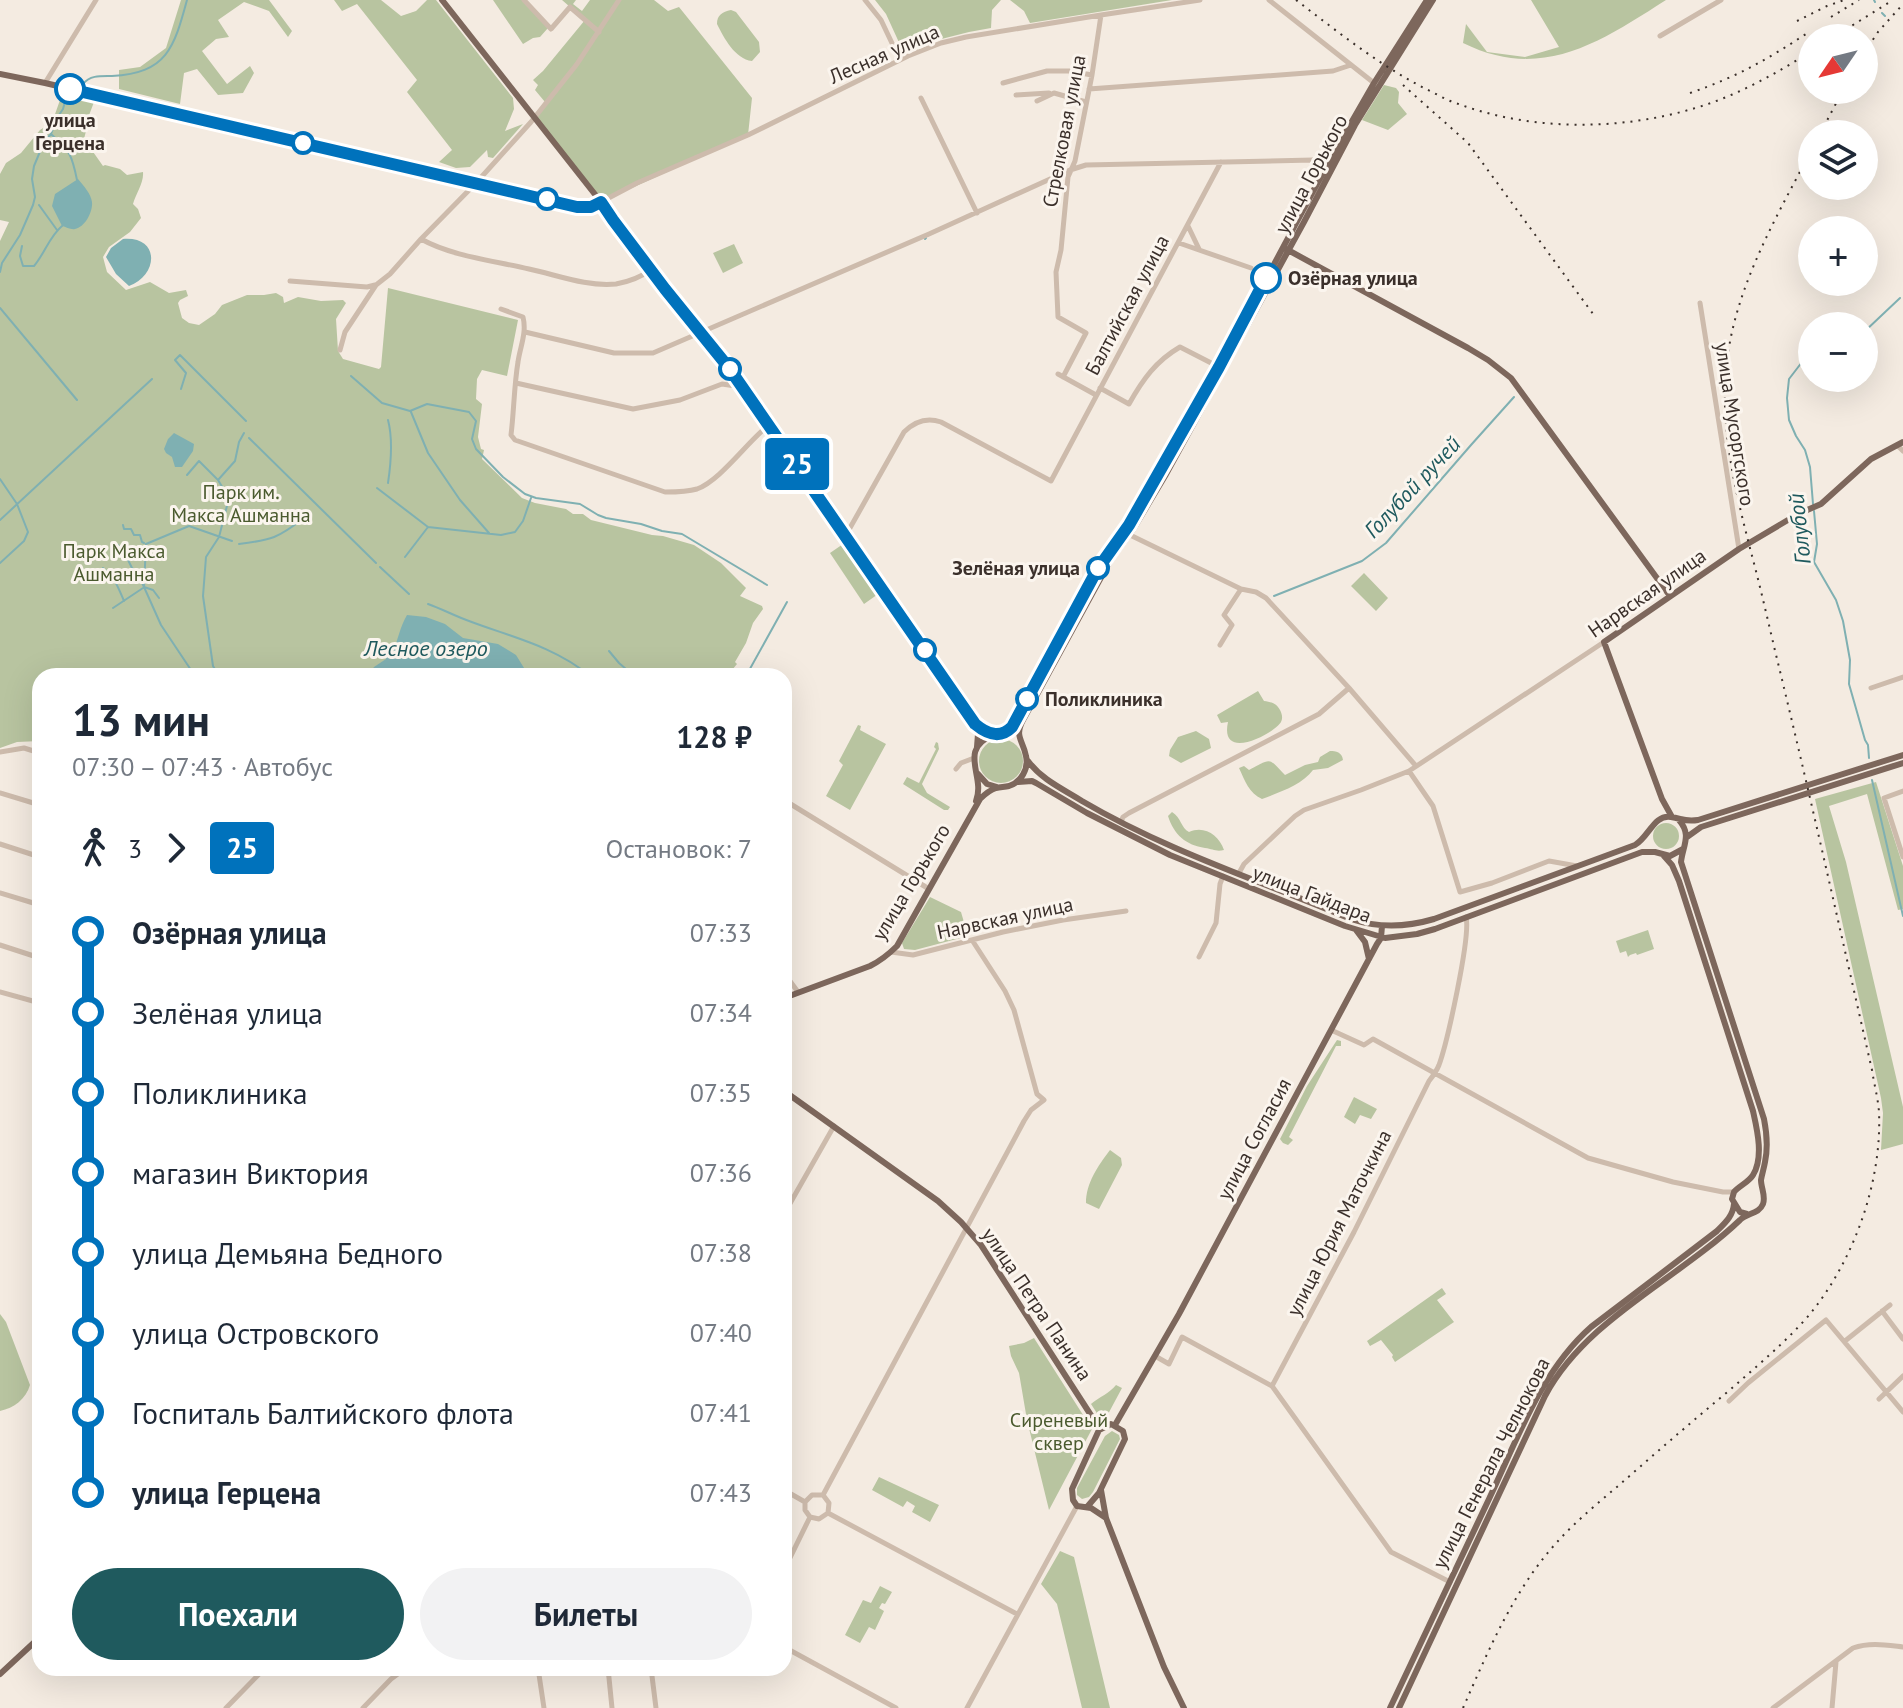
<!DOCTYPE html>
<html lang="ru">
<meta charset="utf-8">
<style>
:root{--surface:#fff;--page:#f2f2f3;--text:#1f2937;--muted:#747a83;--accent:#1f5a5e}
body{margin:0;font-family:"PT Sans",sans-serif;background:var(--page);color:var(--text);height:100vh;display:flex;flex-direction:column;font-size:30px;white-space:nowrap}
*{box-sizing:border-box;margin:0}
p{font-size:26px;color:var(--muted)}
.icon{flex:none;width:44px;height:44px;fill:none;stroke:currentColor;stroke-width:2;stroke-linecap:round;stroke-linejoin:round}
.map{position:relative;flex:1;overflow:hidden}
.side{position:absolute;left:32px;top:668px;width:760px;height:1008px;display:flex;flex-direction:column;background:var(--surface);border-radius:24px;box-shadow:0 8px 32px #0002}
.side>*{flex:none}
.badge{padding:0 16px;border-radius:6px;font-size:28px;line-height:52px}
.needle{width:52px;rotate:235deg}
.tools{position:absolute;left:1798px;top:24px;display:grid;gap:16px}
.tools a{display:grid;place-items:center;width:80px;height:80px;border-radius:50%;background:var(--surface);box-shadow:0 8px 32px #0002;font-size:40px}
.map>.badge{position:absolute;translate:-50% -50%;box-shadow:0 0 0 4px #fff}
.legs{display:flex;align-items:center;gap:12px;height:88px;padding:0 40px;font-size:26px}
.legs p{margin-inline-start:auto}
.overview{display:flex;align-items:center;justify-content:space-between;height:136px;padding:0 40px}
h1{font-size:44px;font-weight:700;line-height:60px}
.action{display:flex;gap:16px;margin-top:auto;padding:16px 40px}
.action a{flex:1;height:92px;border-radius:48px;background:var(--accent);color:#fff;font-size:32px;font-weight:700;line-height:92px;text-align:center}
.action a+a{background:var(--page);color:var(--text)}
ul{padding:0 40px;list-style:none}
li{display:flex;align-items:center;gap:28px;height:80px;font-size:30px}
li i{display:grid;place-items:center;width:12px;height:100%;margin:0 10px;background:currentColor}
li i::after{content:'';width:20px;height:20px;margin:-10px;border:6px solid;border-radius:50%;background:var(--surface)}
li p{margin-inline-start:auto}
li:first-child i{background:linear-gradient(#0000 50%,currentColor 0)}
li:last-child i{background:linear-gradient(currentColor 50%,#0000 0)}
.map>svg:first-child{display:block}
.green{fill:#b8c4a0}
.water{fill:#7fb0b2}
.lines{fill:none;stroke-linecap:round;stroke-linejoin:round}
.stream{stroke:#7fb0b2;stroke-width:2}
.minor{stroke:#cdbbac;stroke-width:5}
.major{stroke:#7d675c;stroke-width:6}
.rail{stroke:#3b302b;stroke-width:2;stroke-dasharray:2 6;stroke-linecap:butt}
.line-1-casing{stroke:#fff;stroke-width:18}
.line-1{stroke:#0072bc;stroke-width:12}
.stop-1-dot{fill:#fff;stroke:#0072bc;stroke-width:4}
.labels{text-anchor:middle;stroke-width:6;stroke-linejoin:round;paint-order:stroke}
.street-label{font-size:20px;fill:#3b302b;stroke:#fbf5ee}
.stop-label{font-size:20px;font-weight:bold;fill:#3b302b;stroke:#fbf5ee;text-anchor:start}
.park-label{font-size:20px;fill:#4a5a2e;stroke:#fbf5ee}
.water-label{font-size:22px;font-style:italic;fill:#1f5a5e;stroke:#fbf5ee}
</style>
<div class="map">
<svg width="1903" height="1708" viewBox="0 0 1903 1708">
<rect width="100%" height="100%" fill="#f4ebe1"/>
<!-- green -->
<path class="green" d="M181,0h88l23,31 -4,6 -19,-26 -25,-9 -26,18 11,17 -13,2 -14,12 25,33 23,-18 4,7 -11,20 -25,2 -21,-26 -13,4 -4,31 -61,-15v-19l21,-3 26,-19z
M334,0h47l20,16 15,-5 11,-11h9l77,98 1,11 -9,22 18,-7 -30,34 -5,-1 -1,-7 -17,17 -14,1 -17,-6 13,-12 -45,-58 10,-12 -60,-76 -15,7z
M493,0h29l26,28 -8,9 -7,1 -10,6z
M562,0h14l-3,4 9,7 8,-11h64l14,11 11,-4 73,91 -4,37 -147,67 -67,-85 11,-15 -10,-12 3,-5 -5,-5 10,-9 42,-51z
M875,0h126l-9,10 -1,18 -22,4 -67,17 -16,-35z
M1010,0h162l-142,23 -6,-12z
M1531,0h135c-66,42 -124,82 -203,43l3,-19 21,28 38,5 34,-10z
M731,10l5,2 23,30 1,10 -8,9c-17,-2 -28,-23 -35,-37 0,-9 5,-12 14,-14z
M1384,85l12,3 3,4 -1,11 9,11 -19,16 -26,-10z
M78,99h12l4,3 -6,16v5l-4,16 19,27 2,-1 15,4 7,6 16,-3c1,11 -7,21 -10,32l5,5 3,9 -11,14 -21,15 -6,10 4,15 19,18 24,-8 19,11 17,-3 2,6 -8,4 -2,3 4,15 7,5 10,2 16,-11 7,-9 25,-10h17l12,-2 7,4 1,6 14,-6 23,4 22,-1 3,3 -10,16 2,32 5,8 36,10 2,-2 7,-79 130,32 -11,56 -25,-6 -5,9 -1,20 6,5 -4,33 3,12 3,1 -2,9 40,39 13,5 31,6 7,5h10l8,6 61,15 11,1 31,9 27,18 25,25 -6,8 22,10 1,3 -10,14 -7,20 -11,19 2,2 -10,12h-687v65l-23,1 -17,6v-507l9,-19 -9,-2v-46l6,-11 15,-10 19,-23 8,-5 6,-8 6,-17 10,1z
M734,244l9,19 -20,10 -10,-20z
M846,542l35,50 -17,12 -34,-51z
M1364,573l24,25 -12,13 -25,-25z
M1258,691l6,10c7,1 12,2 16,9 2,4 3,8 1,12 -6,11 -62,41 -53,0l-7,1 -4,-8z
M858,725l3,1 -1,4 26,14 -36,66 -24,-14 17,-31 -4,-4z
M1196,731l13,8 2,9 -30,15 -12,-7 1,-6 8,-13z
M979 761a22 22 0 1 1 44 0a22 22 0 1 1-44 0Z
M936,742l2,1 1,6 -17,35 5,9 23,14 -2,3h-4l-41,-26 4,-7 12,6 17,-34 -2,-2z
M1330,751c6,0 12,1 13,9l-15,8 -15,2c-11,15 -33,22 -51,29 -13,-6 -17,-18 -23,-31l5,-2 5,4c23,-12 19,-13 36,5l20,-10 13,-3 2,-5z
M1876,782l27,84v43l-5,1 -31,-116 -38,12 17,56 57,245v37l-22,6 2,-37 -2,-15 -66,-299z
M1172,812c9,5 9,16 17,20 15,-7 30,3 35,18 -8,2 -11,-1 -19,-2 -19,-3 -31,-13 -37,-32z
M1653 836a13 13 0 1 1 26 0a13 13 0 1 1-26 0Z
M930,897l31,15 7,24 -53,14 -11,-1 -2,-6z
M1648,930l6,19 -17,6 -1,-2 -6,2 -2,2 -2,-6 -6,2 -4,-12z
M1337,1040l4,1v5h-5l-47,91 4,3 -5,5 -5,-2 -3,-4 27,-53z
M1354,1097l23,12 -6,10 -11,-4 -5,9 -11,-7z
M1110,1150l11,8 1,7 -23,44 -13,-6c0,-20 12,-37 24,-53z
M1442,1288l4,6 -9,6 17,22 -59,40 -3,-5 1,-2 -12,-15 -11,6 -3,-5z
M0,1314l6,8 24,63c-4,14 -16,23 -30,26z
M1034,1338l58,91 -43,81 -22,-90 -8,-47 -8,-17 -2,-10 15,-3z
M1116,1385l6,3 -15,28 -7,2 -9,-14c8,-7 19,-11 25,-19z
M1112,1431l7,4 1,4 -27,53 -4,5 -7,2 -5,-4v-7l28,-52z
M879,1477l60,28 -9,17 -18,-10 3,-6 -8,-5 -4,6 -31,-17z
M1060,1551l14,6 36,151h-28l-25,-104 -16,-20z
M880,1586l12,6 -7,12 -3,-1 -3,5 5,3 -9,19 -6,-3 -9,16 -15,-8 18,-35 8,3z"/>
<!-- water -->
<path class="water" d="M78,179c6,7 13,15 14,23 1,10 -7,25 -17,27 -4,1 -9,-2 -13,-3l-10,-20 3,-12z
M123,239c38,-3 35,37 6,47l-13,-12 -10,-17 5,-9z
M174,433l20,11 -1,7 -11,16h-7l-3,-10 -6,-4 -2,-4 4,-10z
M407,615l19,2 19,7 18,14 35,6 18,11 13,21h-161l6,-9 12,-8 1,-7h6c5,-13 7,-25 14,-37z"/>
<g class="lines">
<!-- stream -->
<path class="stream" d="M1874,0l1,2
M1882,13l3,3
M83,84c7,-9 18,-8 29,-8 55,-3 62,-28 75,-76
M51,134c19,17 21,21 26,46
M39,205l18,25
M925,239l1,-1
M22,246l-2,10 3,10h11c11,-13 15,-29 28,-40
M0,272l2,-9 18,-28 13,-30 2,-8 -3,-18 2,-13 10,-24 7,-8 6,-16 6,-9 3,-11
M0,308l77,92
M1864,332l36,-34
M1812,349l-23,30 -2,19 2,22 7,16 9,14 5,17 3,37
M351,376l31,27 28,8 17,-7 42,8 7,9 -4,18 4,10 27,28 22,17 11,4 44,6 18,11 8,3 35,6 21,7 20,3 85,51
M181,389l5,-16 -11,-13 5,-5 66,66
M411,412l17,41 32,47 29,33
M388,420c5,19 3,43 0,63
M249,438l127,125
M187,475l12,-14 18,18
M0,479l17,25 11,28 -4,9 -24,22
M377,488l51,39 73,8 14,-3 8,-11 8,-23
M1814,511l3,33 -3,18 22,38 7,21 7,39 -1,24 16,56 3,5 1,13
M0,520l152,-141
M123,525l1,4h7l3,6h6l2,7 2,1
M239,544c33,-4 39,-6 65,-26
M118,545l4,7 4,4 6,12 6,6 6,13 9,3 6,8
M405,557l23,-30
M380,567l29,27
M103,568c12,10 15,19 21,33
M1274,596l88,-35 24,-18 85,-98 43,-48
M428,604c14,5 27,12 41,17 42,16 85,25 121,55
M113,608l30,-20
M609,651l10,12 15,13
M193,673l-32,-48 -17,-38 2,-43 43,-18 43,15
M219,676l-6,-10 -10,-70 3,-39 13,-20 10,-39 -11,-18 17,-19 4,-19 5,-9
M746,676l41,-74
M1872,780l31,136"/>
<!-- minor -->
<path class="minor" d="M524,0l27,29 19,-22 29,25
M865,0l16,20 19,40
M1269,0l105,83
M1660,36l61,-36
M45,83l51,-83
M1003,83l44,-12h22l23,4
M1089,89l244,-18 18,-6
M1016,95l33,-2
M921,98l56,115
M1037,101l17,-8 32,9
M601,202l36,-19 111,-48 160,-79 33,-13 25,-6 135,-22 99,-15
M1188,226l11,23
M421,239c30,17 74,22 108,30 28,6 58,18 87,15 11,-2 25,-7 34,-14
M1179,243l72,25
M290,281l77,6 8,-2
M1700,303l39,246
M501,309l22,8c4,16 -3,30 -5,45 -4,24 -4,49 -7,73l4,5 150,52c11,0 22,0 32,-3 23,-8 51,-48 72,-64
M525,332l89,21h39l276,-119 141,-64 16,-5 227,-5 15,5
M340,350l5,-18 31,-47 14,-11 31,-35 55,-56 55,-61 46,-58 42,-64
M1058,374l38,21
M1063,377l23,-44 -28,-16 -2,-45 5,-22 7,-73 7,-16 17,-86 9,-60
M516,383l117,26 47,-9 42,-16 20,3
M1100,388l29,16c14,-25 27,-43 51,-57l39,20
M1897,445l6,6
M1128,534l113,55 15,3 10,6 83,90 67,78
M846,535l58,-103c10,-10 23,-15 37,-10l110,59 170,-319
M1220,645l12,-20 -8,-10 17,-26
M1871,688l32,-11
M0,752l24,-4 16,5
M956,769l5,-6 13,-5
M1409,771l24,35 27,86 32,-9 57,-22 28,5
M1903,791l-19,7 19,59
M0,793l40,12
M784,800l145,89
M1121,822l2,-5 6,-4 190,-99 30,-26
M0,844l40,13
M1239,873l5,-9 51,-48 9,-6 57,-20 48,-19 195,-129
M0,893l40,12
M0,945l40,13
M891,952l22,3 90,-23 60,-12 63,-9
M1199,957l17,-34 4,-39 3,-8
M784,973l14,19
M0,992l40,11
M1331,1030l33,15 9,-6 215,119 85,24 50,10h11
M784,1214l50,-88
M784,1271l2,9 -2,4
M1882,1311l21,28
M1845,1341l45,-36
M1155,1356l14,8 13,-27 90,49
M1272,1386l82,-154 75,-151c4,-5 8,-11 10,-16 8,-22 32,-129 27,-148
M1272,1386l119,166 59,30
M1879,1399l24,-23
M1729,1401l19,-18 78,-63 77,92
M784,1490l21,12
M823,1495l201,-374 7,-11 13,-10 -7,-6 -23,-84 -9,-19 -33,-51
M823,1495l6,8 -1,10
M805,1502l7,-7h11
M805,1502v8l5,7
M828,1513l189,101
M810,1517l9,2 9,-6
M784,1570l26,-53
M784,1647l112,61
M538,1668l6,40
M608,1668l4,40
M651,1668l5,40
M226,1708l39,-40
M363,1708l28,-29 15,-11
M967,1708l110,-202
M1773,1708l80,-60c17,-6 33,-3 50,-1
M1832,1708l4,-46"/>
<!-- major -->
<path class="major" d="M442,0l159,202 12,18 52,69 64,79 246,356 9,7 11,4
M0,74l45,9 532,124h14l10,-5
M1286,249l182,99 20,12 23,18 159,218
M975,724l3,10 -1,13
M1004,734l8,-7 85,-157 32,-45 90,-158 113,-211 42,-73 53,-83
M1028,761c14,19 35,28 54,40 85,50 179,80 269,118 27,9 56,8 83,0l201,-74c14,-8 19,-31 36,-28 12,2 14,5 27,3l205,-65
M978,774l9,10 10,3
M1018,782l14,-1 4,2 51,30 83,42 175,71 40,12 32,-4 18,-5 207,-77h13l15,4 13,-7
M976,801c10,-25 -19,-51 17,-66
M1672,817l-10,-18 -58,-157 135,-93 59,-35 23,-10 50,-45 32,-17
M1687,837l14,-10 202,-64
M1664,856l8,9 7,16 74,230c4,18 11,46 0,64 -4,7 -14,11 -19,17l-2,7 8,13 7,2
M1356,930l9,12 4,17
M784,998l86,-32c10,-5 18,-11 27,-20l83,-147c5,-5 10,-9 16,-11 4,-1 8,-1 13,-2 12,-4 20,-17 17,-30 -3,-16 -12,-19 -3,-36l87,-159 24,-33 31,-52 139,-254 51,-97 78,-125
M784,1091l154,110 23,21 20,23 115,178 3,7
M1115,1425l64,-111 198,-370 4,-6 1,-12
M1101,1490l5,28 58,149 20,41
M1087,1507l12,-14 26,-54 -2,-8 -12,-7 -12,6 -27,59 1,11 4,6 14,2 15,10
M0,1674l40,-37
M1390,1708c33,-70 66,-139 99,-209 28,-59 52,-128 102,-172l126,-96c8,-8 16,-15 17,-27
M1399,1708l146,-312c41,-77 132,-116 195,-176 7,-7 19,-6 23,-16 3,-8 -2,-16 -2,-24 1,-6 3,-12 4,-18 3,-14 2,-28 -1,-43l-83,-257c2,-17 11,-27 -2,-42"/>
<!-- rail -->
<path class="rail" d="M1296,0c42,32 83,65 130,89 9,4 18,10 27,13 75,29 164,29 239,7 43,-12 83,-35 120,-58
M1831,17l28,-17
M1797,21l30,-15 17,-6
M1832,38l61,-38
M1864,53l14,-21 25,-28
M1403,85l65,58 128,175
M1690,93c47,-16 78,-34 119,-61
M1820,134l23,-44
M1463,1708c26,-59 51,-119 95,-167 20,-22 45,-42 67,-61 35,-31 70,-61 106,-91 27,-24 55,-47 79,-75 44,-54 72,-132 69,-202 -1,-14 -5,-28 -7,-42 -31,-136 -61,-271 -94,-407 -9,-37 -17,-74 -27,-111 -16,-62 -32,-127 -24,-191 9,-76 50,-145 85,-212"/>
</g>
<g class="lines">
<defs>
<path id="line-1" d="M70,89l507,118h14l10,-5 12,18 52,69 64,79 246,356c12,10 25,15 37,3l85,-157 32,-45 90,-158 47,-89"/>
</defs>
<!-- line-1 casing -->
<use href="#line-1" class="line-1-casing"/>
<!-- line-1 -->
<use href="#line-1" class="line-1"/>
</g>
<!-- markers -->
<g class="stop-1-dot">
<circle cx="70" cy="89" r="14"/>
<circle cx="303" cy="143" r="10"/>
<circle cx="547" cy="199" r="10"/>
<circle cx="1266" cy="278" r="14"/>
<circle cx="730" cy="369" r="10"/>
<circle cx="1098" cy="568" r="10"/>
<circle cx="925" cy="650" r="10"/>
<circle cx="1027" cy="699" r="10"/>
</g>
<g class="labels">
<!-- street labels -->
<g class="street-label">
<text transform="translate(884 54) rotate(-24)" y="7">Лесная улица</text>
<text transform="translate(1064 131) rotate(-79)" y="7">Стрелковая улица</text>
<text transform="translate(1311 174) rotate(-62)" y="7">улица Горького</text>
<text transform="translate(1127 305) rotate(-62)" y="7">Балтийская улица</text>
<text transform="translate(1735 424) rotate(81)" y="7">улица Мусоргского</text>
<text transform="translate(1647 593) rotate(-35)" y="7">Нарвская улица</text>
<text transform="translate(911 882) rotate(-59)" y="7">улица Горького</text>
<text transform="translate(1312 894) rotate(21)" y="7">улица Гайдара</text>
<text transform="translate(1005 918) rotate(-12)" y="7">Нарвская улица</text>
<text transform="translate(1254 1139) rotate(-62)" y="7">улица Согласия</text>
<text transform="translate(1339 1223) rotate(-63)" y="7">улица Юрия Маточкина</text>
<text transform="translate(1037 1304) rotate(56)" y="7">улица Петра Панина</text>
<text transform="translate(1491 1463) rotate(-63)" y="7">улица Генерала Челнокова</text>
</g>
<!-- stop labels -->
<g class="stop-label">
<text x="70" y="127" text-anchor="middle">улица<tspan x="70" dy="23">Герцена</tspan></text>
<text x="1288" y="285">Озёрная улица</text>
<text x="1080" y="575" text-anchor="end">Зелёная улица</text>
<text x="1045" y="706">Поликлиника</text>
</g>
<!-- park labels -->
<g class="park-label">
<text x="241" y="499">Парк им.<tspan x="241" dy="23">Макса Ашманна</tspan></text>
<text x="114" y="558">Парк Макса<tspan x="114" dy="23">Ашманна</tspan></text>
<text x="1059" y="1427">Сиреневый<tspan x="1059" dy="23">сквер</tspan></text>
</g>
<!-- water labels -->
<g class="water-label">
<text transform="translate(1412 487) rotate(-47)" y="8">Голубой ручей</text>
<text transform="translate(1799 529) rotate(-96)" y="8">Голубой</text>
<text x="426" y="656">Лесное озеро</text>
</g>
</g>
</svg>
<div class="tools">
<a><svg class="needle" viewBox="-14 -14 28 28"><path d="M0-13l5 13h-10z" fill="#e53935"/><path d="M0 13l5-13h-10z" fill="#747a83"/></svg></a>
<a><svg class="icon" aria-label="layers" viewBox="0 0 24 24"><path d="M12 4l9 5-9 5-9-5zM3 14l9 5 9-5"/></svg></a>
<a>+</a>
<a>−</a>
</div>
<b class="badge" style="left:797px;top:464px;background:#0072bc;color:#fff">25</b>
<section class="side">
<div class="overview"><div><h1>13 мин</h1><p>07:30 – 07:43 · Автобус</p></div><b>128 ₽</b></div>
<div class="legs"><svg class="icon" aria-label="walk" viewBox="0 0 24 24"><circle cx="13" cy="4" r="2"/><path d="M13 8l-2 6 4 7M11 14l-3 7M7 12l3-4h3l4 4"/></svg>3<svg class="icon" aria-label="forward" viewBox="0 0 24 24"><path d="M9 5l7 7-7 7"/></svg><b class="badge" style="background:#0072bc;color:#fff">25</b><p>Остановок: 7</p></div>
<ul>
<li><i style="color:#0072bc"></i><b>Озёрная улица</b><p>07:33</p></li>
<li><i style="color:#0072bc"></i><span>Зелёная улица</span><p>07:34</p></li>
<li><i style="color:#0072bc"></i><span>Поликлиника</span><p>07:35</p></li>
<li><i style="color:#0072bc"></i><span>магазин Виктория</span><p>07:36</p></li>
<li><i style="color:#0072bc"></i><span>улица Демьяна Бедного</span><p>07:38</p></li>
<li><i style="color:#0072bc"></i><span>улица Островского</span><p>07:40</p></li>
<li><i style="color:#0072bc"></i><span>Госпиталь Балтийского флота</span><p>07:41</p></li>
<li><i style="color:#0072bc"></i><b>улица Герцена</b><p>07:43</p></li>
</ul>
<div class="action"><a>Поехали</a><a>Билеты</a></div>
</section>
</div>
